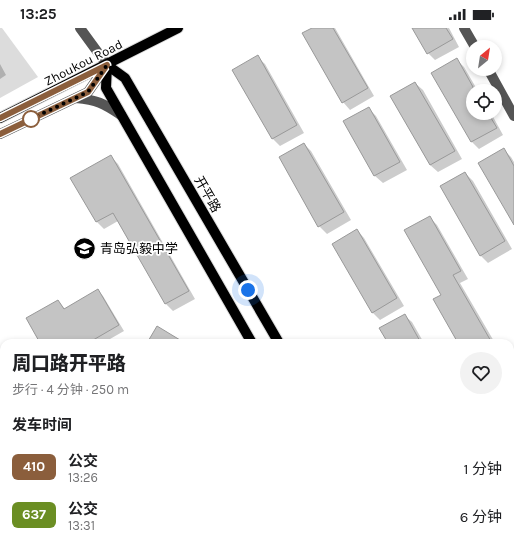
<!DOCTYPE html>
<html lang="zh">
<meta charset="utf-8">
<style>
:root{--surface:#fff;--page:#f2f2f2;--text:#202124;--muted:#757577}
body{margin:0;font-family:Karla,"Noto Sans SC",sans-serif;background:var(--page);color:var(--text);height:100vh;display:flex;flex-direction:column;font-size:15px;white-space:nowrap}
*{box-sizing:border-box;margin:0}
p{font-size:13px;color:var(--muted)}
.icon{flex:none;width:22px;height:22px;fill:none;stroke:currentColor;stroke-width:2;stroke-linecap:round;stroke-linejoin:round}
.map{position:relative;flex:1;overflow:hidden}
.panel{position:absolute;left:0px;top:311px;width:514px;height:208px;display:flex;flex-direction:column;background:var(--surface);border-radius:12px 12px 0 0;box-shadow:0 2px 6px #0003}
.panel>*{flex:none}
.badge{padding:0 8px;border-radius:6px;font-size:14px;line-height:26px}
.needle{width:26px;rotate:30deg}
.buttons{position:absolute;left:466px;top:12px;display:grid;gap:8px}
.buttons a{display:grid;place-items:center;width:36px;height:36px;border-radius:50%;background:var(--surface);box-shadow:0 2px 6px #0003;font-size:20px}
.you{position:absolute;width:20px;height:20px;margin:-10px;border:3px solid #fff;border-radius:50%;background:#1a73e8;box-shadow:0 0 0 6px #1a73e833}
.map>.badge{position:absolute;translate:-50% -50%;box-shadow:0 0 0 2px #fff}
h2{padding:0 12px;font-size:15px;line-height:36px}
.round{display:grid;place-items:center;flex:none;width:42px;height:42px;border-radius:21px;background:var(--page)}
.head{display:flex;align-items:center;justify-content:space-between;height:68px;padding:0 12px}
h1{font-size:19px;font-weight:800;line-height:30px}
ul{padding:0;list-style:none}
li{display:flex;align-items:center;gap:12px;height:48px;padding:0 12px}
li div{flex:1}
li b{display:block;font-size:15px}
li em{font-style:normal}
li .badge{min-width:44px;font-weight:700;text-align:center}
.status{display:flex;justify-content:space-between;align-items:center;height:28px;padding:0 20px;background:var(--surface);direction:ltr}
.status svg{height:11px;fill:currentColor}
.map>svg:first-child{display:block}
.green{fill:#dcdcdc}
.shadow{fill:#0003}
.building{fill:#c4c4c4;stroke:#999}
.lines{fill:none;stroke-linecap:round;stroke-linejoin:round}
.major-casing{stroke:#dbdbdb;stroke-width:12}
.minor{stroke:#555;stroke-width:10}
.major{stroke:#000;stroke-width:10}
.line-casing{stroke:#fff;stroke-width:9}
.line{stroke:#8b5e3c;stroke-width:6}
.walk{stroke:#000;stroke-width:4;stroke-dasharray:0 7.2}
.stop-dot{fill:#fff;stroke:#8b5e3c;stroke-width:2}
.labels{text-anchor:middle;stroke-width:3.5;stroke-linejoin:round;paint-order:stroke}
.street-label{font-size:13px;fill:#000;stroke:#fff}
.poi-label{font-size:13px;fill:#000;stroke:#fff;text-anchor:start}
</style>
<div class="status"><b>13:25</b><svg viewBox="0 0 49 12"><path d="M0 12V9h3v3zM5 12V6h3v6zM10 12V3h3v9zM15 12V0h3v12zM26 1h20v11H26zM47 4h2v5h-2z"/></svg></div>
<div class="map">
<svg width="514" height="519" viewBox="0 0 514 519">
<rect width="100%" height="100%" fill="#fff"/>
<!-- green -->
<path class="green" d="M0,0h2l36,49 -38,21z"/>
<!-- shadow -->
<path class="shadow" d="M314,0h21l39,68 -24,14 -7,-8z
M414,0h35l10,19 -24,13 -7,-7z
M257,29l8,7 39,69 -24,13 -7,-7 -40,-69z
M457,32l7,7 14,24h-5v22h18l12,22 -24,14 -7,-7 -39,-69z
M0,36l6,11 -6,4z
M415,55l8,7 39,69 -24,13 -8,-7 -39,-68z
M368,80l8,8 31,54 -24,13 -8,-7 -30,-54z
M304,116l7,7 40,69 -24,14 -8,-8z
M503,121l8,8 3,5v61z
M110,128l8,8 77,135 -22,12 -7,-7 -48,-83 -14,8 -7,-7 -25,-44z
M465,145l8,8 39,68 -24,14 -8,-8z
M429,189l8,8 31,54 -8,4 35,60h-35z
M357,202l7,8 40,68 -24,14 -8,-8z
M97,262l6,6 21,35 -21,12h-62l17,-42 7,8z
M404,287l8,7 12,21h-35z
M510,344l4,4v60l-4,-7z
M510,467l4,7v28l-4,3z
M38,515h56l4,4h-54z
M169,515h55l7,4h-56z
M283,515h10l7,4h-19z"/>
<!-- building -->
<path class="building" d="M312,0h21l35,60 -26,15 -40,-70z
M412,0h34l7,11 -26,15z
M258,27l39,70 -25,14 -40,-69z
M457,30l16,29v26h15l9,15 -26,14 -40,-69z
M415,54l40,69 -25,14 -40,-69z
M369,79l31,55 -26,14 -31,-55z
M304,115l40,69 -26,15 -39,-70z
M504,120l10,18v59l-36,-62z
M111,127l78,136 -24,13 -52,-91 -17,9 -26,-44z
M465,144l40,69 -25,15 -40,-70z
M430,188l31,55 -8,4 39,68h-34l-25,-44 8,-4 -37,-65z
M357,201l40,69 -25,15 -40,-69z
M98,261l21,36 -31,18h-48l-14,-25 32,-18 6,9z
M405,286l16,29h-33l-9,-15z
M157,298l28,17h-38z"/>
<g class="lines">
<defs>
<path id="major" d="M107,37l18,13 154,265
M107,37l-1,23 146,255
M0,90l178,-90
M368,515l2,4
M396,515l2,4"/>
</defs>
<!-- major casing -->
<use href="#major" class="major-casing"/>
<!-- minor -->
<path class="minor" d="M464,0l11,19
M488,41l26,47
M76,70c21,2 27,5 45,17
M0,106l88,-42 19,-27 -27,-37
M0,439l4,3"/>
<!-- major -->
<use href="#major" class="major"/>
</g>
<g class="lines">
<defs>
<path id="line" d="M0,90l107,-53 -19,27 -88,42"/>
</defs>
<!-- line casing -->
<use href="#line" class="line-casing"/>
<!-- line -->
<use href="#line" class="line"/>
<!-- walk -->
<path class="walk" d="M31,91l57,-27 19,-27 18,13 123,212"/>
</g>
<!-- icons -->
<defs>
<symbol id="school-disc" viewBox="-11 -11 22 22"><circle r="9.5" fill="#000" stroke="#fff"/><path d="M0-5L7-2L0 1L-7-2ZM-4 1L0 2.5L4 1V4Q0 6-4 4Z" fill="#fff"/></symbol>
</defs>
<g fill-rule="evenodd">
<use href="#school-disc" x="72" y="208" width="25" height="25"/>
</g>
<!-- markers -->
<circle class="stop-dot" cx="31" cy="91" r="8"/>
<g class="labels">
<!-- street labels -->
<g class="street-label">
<text transform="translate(83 34) rotate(-27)" y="5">Zhoukou Road</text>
<text transform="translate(208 166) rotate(60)" y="5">开平路</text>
</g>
<!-- poi labels -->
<g class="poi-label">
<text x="100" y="225">青岛弘毅中学</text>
</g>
</g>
</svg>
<div class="buttons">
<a><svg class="needle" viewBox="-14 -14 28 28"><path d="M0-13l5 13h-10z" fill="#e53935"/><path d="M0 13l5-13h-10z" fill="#757577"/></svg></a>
<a><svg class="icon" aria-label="locate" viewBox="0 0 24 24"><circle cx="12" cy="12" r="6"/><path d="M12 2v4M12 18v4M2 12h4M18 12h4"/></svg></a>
</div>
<div class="you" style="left:248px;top:262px"></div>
<section class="panel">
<div class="head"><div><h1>周口路开平路</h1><p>步行 · 4 分钟 · 250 m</p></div><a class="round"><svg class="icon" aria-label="heart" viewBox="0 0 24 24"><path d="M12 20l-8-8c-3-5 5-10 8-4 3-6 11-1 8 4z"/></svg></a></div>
<h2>发车时间</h2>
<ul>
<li><span class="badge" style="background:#8b5e3c;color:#fff">410</span><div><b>公交</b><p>13:26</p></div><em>1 分钟</em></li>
<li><span class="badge" style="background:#6b8e23;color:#fff">637</span><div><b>公交</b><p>13:31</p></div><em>6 分钟</em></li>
</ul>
</section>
</div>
